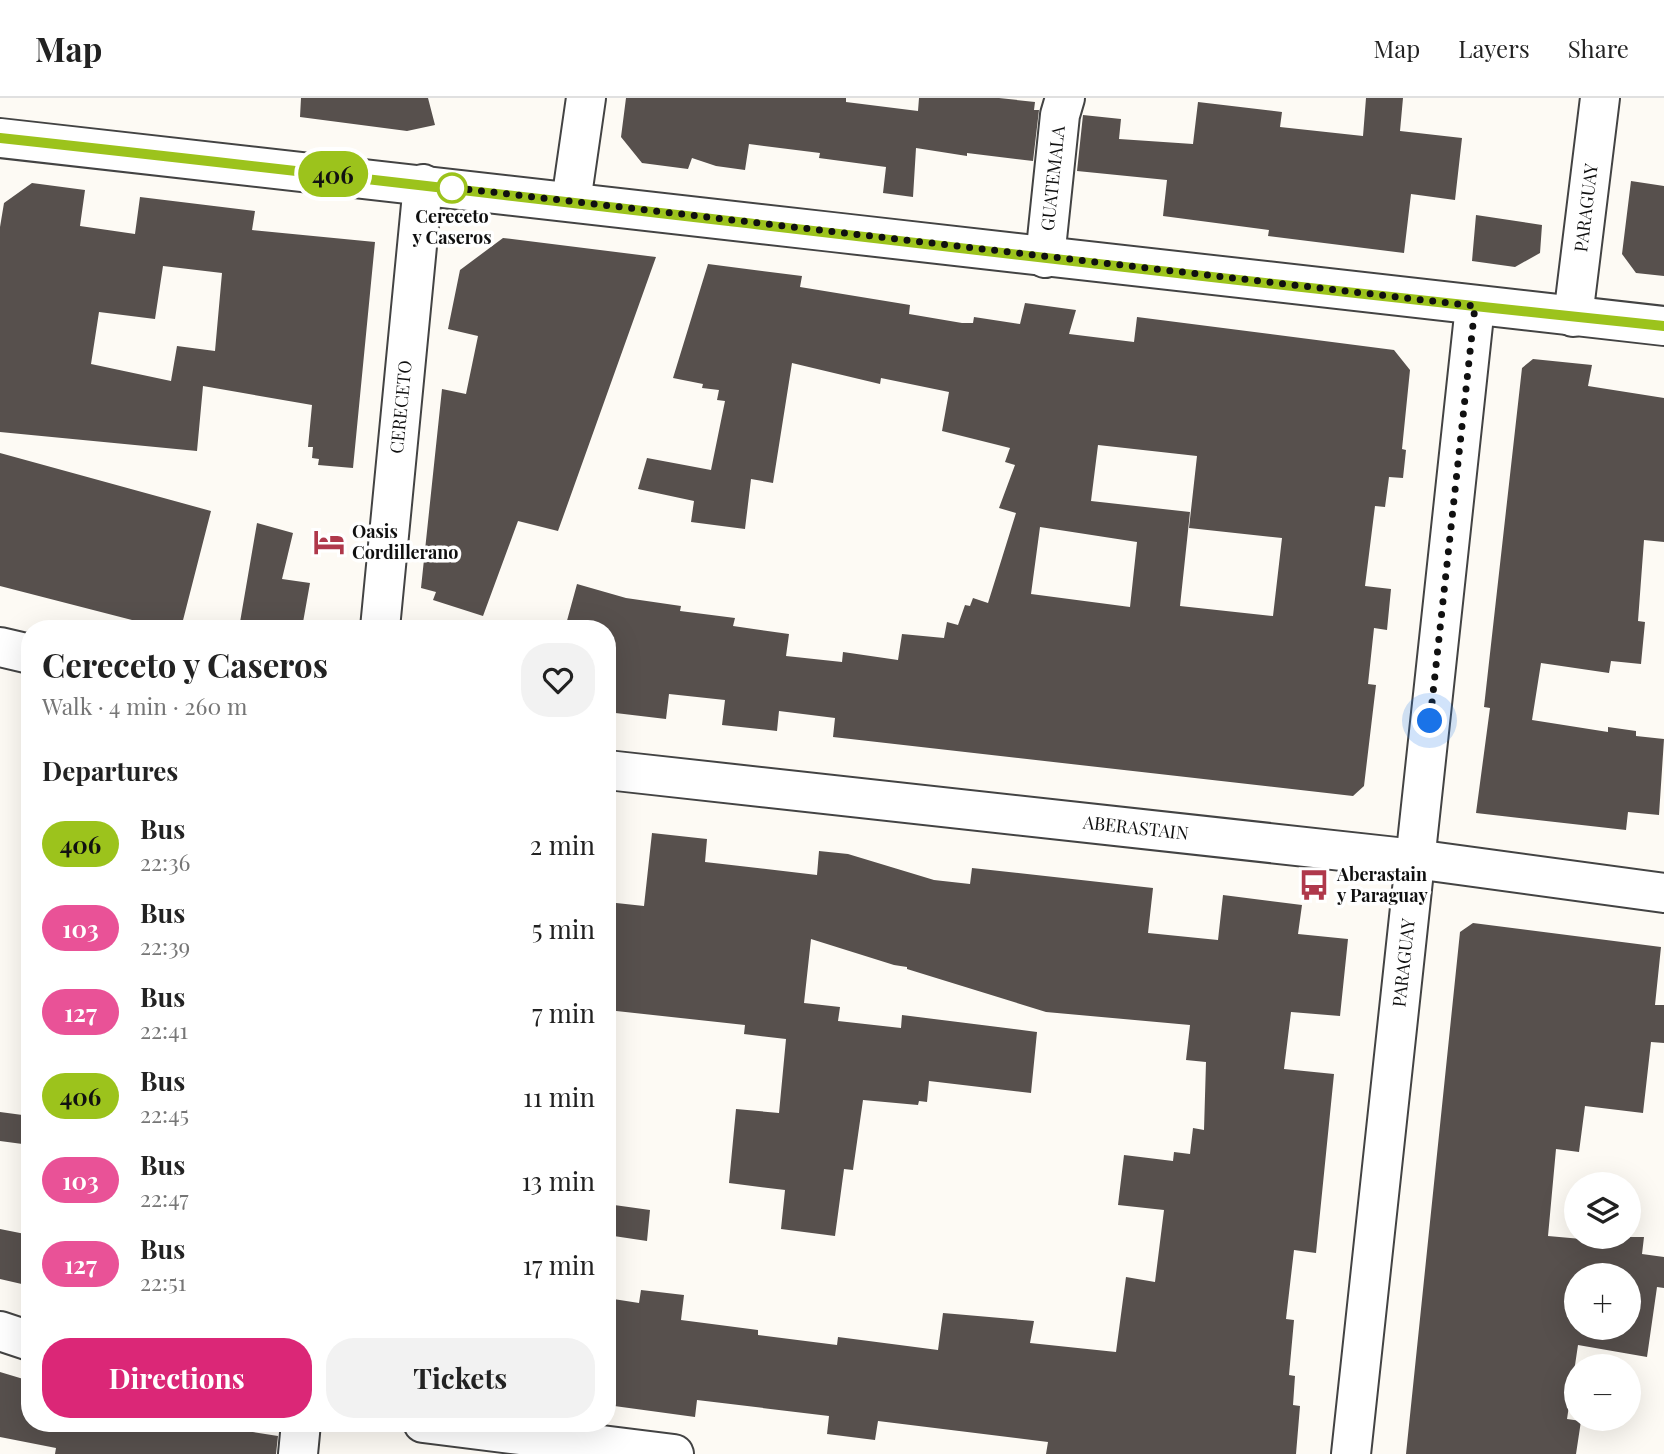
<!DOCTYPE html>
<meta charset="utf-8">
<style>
:root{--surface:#fff;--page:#f2f2f2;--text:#222;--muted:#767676;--line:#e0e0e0;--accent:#db2777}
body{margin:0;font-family:"Playfair Display",serif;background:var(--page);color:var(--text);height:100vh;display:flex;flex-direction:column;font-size:26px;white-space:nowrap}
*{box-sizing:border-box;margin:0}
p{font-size:23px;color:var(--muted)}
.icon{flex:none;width:38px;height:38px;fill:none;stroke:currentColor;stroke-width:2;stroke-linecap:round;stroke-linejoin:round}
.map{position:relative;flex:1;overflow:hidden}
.panel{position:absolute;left:21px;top:522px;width:595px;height:812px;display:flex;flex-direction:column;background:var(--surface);border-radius:28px;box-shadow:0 7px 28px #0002}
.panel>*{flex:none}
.badge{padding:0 14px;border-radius:23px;font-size:24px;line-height:46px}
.tools{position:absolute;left:1564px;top:1074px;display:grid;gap:14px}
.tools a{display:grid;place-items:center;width:77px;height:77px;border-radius:50%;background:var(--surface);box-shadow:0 7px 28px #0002;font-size:35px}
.you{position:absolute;width:35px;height:35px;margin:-18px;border:5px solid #fff;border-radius:50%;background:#1a73e8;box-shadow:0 0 0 10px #1a73e833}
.map>.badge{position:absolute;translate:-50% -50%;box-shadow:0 0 0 4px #fff}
h2{padding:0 21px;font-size:26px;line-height:63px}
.round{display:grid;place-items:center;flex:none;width:74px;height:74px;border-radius:28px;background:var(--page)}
.overview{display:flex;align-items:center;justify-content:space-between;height:119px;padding:0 21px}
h1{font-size:33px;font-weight:700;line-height:52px}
.cta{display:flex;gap:14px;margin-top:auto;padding:14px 21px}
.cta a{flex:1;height:80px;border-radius:28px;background:var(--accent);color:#fff;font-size:28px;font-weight:700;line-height:80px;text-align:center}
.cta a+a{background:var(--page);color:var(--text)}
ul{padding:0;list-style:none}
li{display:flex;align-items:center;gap:21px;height:84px;padding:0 21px}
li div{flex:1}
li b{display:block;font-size:26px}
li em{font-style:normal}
li .badge{min-width:77px;font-weight:700;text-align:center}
header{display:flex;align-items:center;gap:42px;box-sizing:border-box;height:98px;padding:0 35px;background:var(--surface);border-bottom:2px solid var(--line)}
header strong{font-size:33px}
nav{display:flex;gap:38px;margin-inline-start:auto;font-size:24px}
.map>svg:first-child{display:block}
.building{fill:#57504d;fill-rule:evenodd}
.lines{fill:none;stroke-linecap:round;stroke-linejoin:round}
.minor-casing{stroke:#434343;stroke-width:42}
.minor{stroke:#fff;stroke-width:38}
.line-casing{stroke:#fff;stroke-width:16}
.line{stroke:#9cc31c;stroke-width:10}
.walk{stroke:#101010;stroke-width:7;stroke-dasharray:0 12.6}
.stop-dot{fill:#fff;stroke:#9cc31c;stroke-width:3.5}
.labels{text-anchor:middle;stroke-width:7;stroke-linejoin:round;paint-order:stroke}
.street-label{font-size:18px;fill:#101010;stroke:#fff}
.stop-label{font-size:18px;font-weight:bold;fill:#101010;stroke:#fff}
.poi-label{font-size:18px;font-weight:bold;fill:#101010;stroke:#fff;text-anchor:start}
</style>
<header>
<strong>Map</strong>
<nav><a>Map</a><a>Layers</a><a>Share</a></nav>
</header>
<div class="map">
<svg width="1664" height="1356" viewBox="0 0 1664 1356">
<rect width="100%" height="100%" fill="#fdfaf4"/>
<!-- building -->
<path class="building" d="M301,0h127l7,27 -28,6 -107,-14z
M626,0h220v4l72,9 1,-13h80l36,4 -1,8h5l-6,51 -66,-8v3l-51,-8 -3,49 -30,-4 3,-26 -67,-9 1,-5 -71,-9 -4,26 -29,-4 -24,-8 -4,11 -46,-6 -21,-26z
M1366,0h37l-3,33 62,7 -7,62 -44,-6 -7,59 -136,-17 1,-6 -106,-14 4,-36 -90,-9 6,-56 38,4 -2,20 74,5 5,-42 84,10 -2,15 83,9z
M1631,83l33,5v90l-28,-3 -14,-19z
M32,85l53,7 -5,36 55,8 5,-37 115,14 -3,19 123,12 -22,226 -35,-3 1,-6 -7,-1 1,-11h-5l4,-42 -109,-19 -6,65 -197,-19v-205l4,-24zM163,168l59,7 -7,78 -38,-5 -6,35 -80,-17 8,-52 56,7z
M1476,117l66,10 -2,28 -25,14 -43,-6z
M503,140l153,19 -98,274 -40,-10 -35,95 -50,-16 3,-8 -15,-4 21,-199 24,5 12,-58 -30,-7 12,-59z
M708,166l94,12 -2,11 110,18 -1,9 53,9h11l1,-6 46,7 5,-21 51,7 -7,24 65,8 3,-25 257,33 16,20 -8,79 4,1 -3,28 -14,-1 -4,30 -10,-1 -10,80 26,3 -4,41 -13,-2 -6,56 8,1 -12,101 -11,10 -520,-59 2,-19 -56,-7 -2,20 -55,-6 3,-25 -56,-6 -3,25 -59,-7v-84h-42l12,-44 49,14 55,8 -1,5 55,7 -2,8 56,8 -3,22 56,6 1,-10 55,8 4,-26 42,4 3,-16 11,3 7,-20 5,1 3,-8 15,5 28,-90 -17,-5 16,-43 -10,-3 5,-14 -68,-17 7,-39 -68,-14 -1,6 -88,-21 -19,120 -22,-4 -6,50 -54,-7 3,-21 -56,-12 9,-31 64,12 14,-69 -8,-1 2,-10 -17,-2 1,-4 -30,-6zM1098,347l99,11 -8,72 93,10 -9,78 -93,-10 10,-94 -99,-11zM1040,429l97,15 -7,65 -99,-13z
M1533,261l59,6 -4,21 76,12v144l-20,-2 -6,81 7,1 -4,42 -30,-3 -2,12 -68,-10 -9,57 76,12v-5l28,4v5l28,3 -5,76 -31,-3 -2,18 -150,-17 14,-105 -6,-1 38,-339z
M0,355l211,58 -30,117h-18l-163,-42z
M257,425l36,10 -11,46 28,4 -8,45h-63z
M652,735l55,6 -2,23 112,13 2,-24 29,3 86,26 36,4 2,-16 181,20 -5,45 70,7 5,-45 79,10 -4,29 50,5 -8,77 -49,-4 -7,57 50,5 -18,179 -22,-3 -8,69 8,1 -5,55 6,1 -2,29 7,1 -4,48h-250l2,-12 -170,-21 -3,19 -48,-6 2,-18 -132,-16 -2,17 -88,-12v-107l32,5 2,-13 43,5 -3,25 77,10v5l79,10 1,-8 100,13 5,-37 91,8 -4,22 86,9 10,-75 29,5 9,-72 -46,-5 6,-50 49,6 1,-9 16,2 3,-26 11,2 2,-68 -20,-2 4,-35 -144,-13 -139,-43v-2l-13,-2 -83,-26 -7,64 36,4 -2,14 63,7 1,-13 135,17 -6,61 -102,-12 -2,21 -8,-1 -1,4 -55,-5 -10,70 -9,-1 -9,67 -54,-7 4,-39 -56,-7 7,-74 43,4 7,-74 -42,-5 1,-9 -138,-15v-108l37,4z
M1473,825l188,24 -6,58h9v38l-13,-1 -8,71 -58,-7 -6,46 -23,-3 -8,87 56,5v-4h40l-2,17 22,3v31l-7,-1 -10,70 -69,-12 -11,74 14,2 -5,33h-170l54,-522zM1577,1178h52v52h-52z
M0,1014l30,4v29l-30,-4z
M607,1106l43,6 -3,31 -40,-6z
M0,1131l30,6v33l-4,17 -26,-6z
M0,1274l30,9v42h165l83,13 -2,18h-221l1,-6 -56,-11z"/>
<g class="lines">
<defs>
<g id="minor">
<path d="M0,40c555,59 1109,129 1664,188"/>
<path d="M571,104l15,-104"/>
<path id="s1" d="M1045,160l15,-143 5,-17"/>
<path id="s2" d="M1573,219l27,-219"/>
<path id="s3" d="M380,530l43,-444"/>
<path d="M0,549l30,7"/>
<path id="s4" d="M607,672l808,89 249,34"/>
<path d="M0,1233l30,10"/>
<path d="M423,1325l251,31"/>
<path d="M298,1356l3,-31"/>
<path id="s5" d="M1351,1356l124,-1148"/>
</g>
</defs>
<!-- minor casing -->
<use href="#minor" class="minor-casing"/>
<!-- minor -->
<use href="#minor" class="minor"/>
</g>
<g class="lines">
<defs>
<path id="line" d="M0,40c555,60 1109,131 1664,188"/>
</defs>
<!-- line casing -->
<use href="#line" class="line-casing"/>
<!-- line -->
<use href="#line" class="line"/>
<!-- walk -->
<path class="walk" d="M452,90l-4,-1 1027,119 -45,415"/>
</g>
<!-- icons -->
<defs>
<symbol id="hotel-bare" viewBox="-9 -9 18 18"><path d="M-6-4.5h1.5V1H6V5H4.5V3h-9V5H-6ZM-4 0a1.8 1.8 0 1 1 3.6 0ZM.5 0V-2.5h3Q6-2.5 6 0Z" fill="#af384b" stroke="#fff" stroke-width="2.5" paint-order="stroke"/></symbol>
<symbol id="bus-bare" viewBox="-9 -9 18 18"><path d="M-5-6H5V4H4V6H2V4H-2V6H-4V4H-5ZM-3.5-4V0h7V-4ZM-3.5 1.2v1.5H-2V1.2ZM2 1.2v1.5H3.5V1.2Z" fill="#af384b" stroke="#fff" stroke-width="2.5" paint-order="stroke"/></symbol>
</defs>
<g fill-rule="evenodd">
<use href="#hotel-bare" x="307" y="422" width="44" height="44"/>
<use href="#bus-bare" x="1292" y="765" width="44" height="44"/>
</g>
<!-- markers -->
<circle class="stop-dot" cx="452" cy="90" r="14"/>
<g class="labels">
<!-- street labels -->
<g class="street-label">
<text dy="6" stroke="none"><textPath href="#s1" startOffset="80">GUATEMALA</textPath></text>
<text dy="6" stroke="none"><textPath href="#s2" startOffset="110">PARAGUAY</textPath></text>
<text dy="6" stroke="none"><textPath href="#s3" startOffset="222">CERECETO</textPath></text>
<text dy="6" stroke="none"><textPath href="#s4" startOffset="532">ABERASTAIN</textPath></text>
<text dy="6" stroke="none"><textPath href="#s5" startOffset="494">PARAGUAY</textPath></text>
</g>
<!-- stop labels -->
<g class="stop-label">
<text x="452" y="125">Cereceto<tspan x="452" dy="21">y Caseros</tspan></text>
</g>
<!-- poi labels -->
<g class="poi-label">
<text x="352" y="440">Oasis<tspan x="352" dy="21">Cordillerano</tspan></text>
<text x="1337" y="783">Aberastain<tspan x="1337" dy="21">y Paraguay</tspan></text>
</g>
</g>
</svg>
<div class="tools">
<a><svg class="icon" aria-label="layers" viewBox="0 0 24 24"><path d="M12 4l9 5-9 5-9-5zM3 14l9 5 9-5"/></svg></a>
<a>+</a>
<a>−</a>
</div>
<div class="you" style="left:1430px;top:623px"></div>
<b class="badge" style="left:333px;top:76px;background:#9cc31c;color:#111">406</b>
<section class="panel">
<div class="overview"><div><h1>Cereceto y Caseros</h1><p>Walk · 4 min · 260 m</p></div><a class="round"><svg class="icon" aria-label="heart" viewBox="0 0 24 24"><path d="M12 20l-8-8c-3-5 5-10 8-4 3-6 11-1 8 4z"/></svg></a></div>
<h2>Departures</h2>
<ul>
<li><span class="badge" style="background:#9cc31c;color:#111">406</span><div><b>Bus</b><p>22:36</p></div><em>2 min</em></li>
<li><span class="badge" style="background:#e95297;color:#fff">103</span><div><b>Bus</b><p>22:39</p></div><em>5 min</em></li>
<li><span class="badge" style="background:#e95297;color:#fff">127</span><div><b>Bus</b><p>22:41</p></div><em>7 min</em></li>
<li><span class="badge" style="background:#9cc31c;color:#111">406</span><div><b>Bus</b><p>22:45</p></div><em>11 min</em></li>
<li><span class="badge" style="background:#e95297;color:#fff">103</span><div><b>Bus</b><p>22:47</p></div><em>13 min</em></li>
<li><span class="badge" style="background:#e95297;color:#fff">127</span><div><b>Bus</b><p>22:51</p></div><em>17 min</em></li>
</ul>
<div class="cta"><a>Directions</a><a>Tickets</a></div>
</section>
</div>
